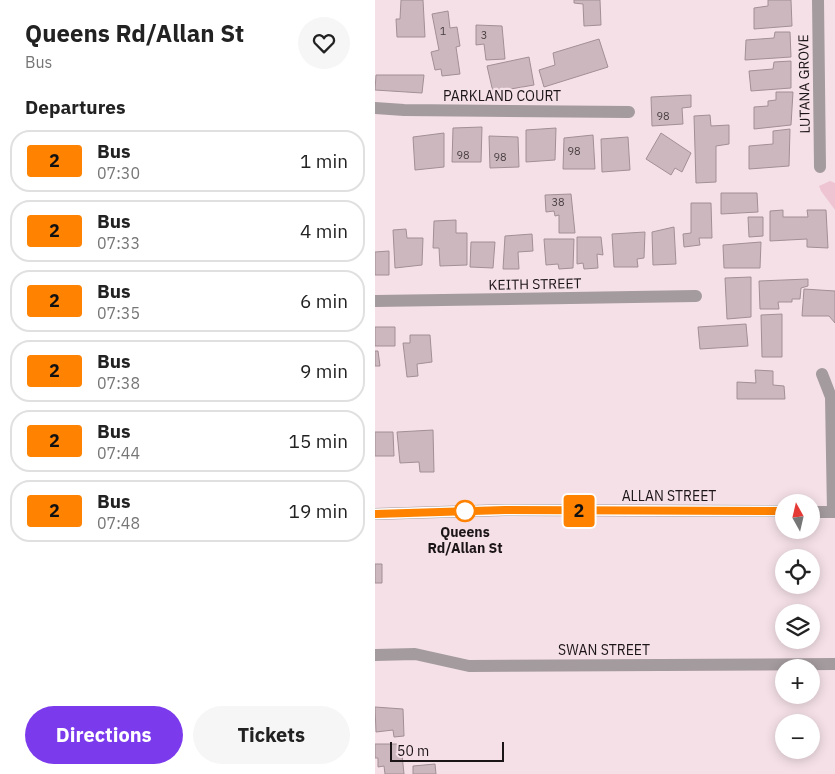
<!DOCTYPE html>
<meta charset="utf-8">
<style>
:root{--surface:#fff;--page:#f6f6f6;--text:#222;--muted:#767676;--line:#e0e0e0;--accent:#7c3aed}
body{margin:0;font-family:"IBM Plex Sans",sans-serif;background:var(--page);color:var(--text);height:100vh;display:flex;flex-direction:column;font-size:19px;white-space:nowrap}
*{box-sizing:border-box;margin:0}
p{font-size:16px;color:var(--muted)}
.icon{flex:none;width:28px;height:28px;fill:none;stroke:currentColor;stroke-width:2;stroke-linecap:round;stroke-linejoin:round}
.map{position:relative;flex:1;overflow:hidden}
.details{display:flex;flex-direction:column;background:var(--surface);width:375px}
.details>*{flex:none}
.badge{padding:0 10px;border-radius:4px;font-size:18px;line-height:32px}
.needle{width:32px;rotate:352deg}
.controls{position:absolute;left:400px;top:494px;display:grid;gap:10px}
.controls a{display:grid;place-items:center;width:45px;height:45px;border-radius:50%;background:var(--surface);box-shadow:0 2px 12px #0003;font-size:25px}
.scale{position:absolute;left:15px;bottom:12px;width:114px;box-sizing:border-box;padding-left:5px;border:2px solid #1c1517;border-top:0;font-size:14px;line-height:18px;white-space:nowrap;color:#1c1517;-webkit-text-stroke:4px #f5e0e7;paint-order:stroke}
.map>.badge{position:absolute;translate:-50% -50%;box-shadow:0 0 0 2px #fff}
h2{padding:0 25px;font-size:19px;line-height:45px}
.round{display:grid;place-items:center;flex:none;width:52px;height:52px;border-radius:26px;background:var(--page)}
.head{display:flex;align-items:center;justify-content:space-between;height:85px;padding:0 25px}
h1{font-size:24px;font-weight:800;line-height:38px}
.action{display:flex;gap:10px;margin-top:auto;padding:10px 25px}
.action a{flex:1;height:58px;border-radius:30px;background:var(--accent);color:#fff;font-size:20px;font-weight:800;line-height:58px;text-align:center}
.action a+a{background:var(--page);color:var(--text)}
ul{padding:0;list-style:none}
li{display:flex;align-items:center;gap:15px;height:62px;margin:0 10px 8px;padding:0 15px;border:2px solid var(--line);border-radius:20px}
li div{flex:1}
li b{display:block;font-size:19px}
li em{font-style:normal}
li .badge{min-width:55px;font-weight:700;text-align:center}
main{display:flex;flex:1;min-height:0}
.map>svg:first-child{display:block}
.green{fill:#eec4d2}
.building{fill:#cbb7bd;stroke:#a28f95}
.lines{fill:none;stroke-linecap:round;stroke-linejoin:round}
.street{stroke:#a49b9e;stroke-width:12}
.line-casing{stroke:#fff;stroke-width:11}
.line{stroke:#ff8200;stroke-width:8}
.stop-dot{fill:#fff;stroke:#ff8200;stroke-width:2.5}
.labels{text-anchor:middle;stroke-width:4.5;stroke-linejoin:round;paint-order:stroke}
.number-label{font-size:11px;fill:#483e40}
.street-label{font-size:14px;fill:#1c1517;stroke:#f5e0e7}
.stop-label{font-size:14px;font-weight:bold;fill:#1c1517;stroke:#f5e0e7}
</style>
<main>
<section class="details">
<div class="head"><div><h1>Queens Rd/Allan St</h1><p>Bus</p></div><a class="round"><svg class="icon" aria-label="heart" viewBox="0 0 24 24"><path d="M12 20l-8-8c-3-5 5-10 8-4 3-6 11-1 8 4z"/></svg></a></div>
<h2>Departures</h2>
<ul>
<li><span class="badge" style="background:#ff8200;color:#111">2</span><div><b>Bus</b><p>07:30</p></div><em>1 min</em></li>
<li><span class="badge" style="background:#ff8200;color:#111">2</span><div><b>Bus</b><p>07:33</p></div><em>4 min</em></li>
<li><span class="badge" style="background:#ff8200;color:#111">2</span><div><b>Bus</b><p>07:35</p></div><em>6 min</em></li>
<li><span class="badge" style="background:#ff8200;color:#111">2</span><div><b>Bus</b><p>07:38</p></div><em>9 min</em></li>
<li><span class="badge" style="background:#ff8200;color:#111">2</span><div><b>Bus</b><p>07:44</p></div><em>15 min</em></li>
<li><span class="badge" style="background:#ff8200;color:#111">2</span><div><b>Bus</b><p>07:48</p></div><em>19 min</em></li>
</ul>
<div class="action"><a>Directions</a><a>Tickets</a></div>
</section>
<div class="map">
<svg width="460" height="774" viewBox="0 0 460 774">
<rect width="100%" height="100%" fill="#f5e0e7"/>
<!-- green -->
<path class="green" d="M455,181l5,2v27l-14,-19 -2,-5z"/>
<!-- building -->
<path class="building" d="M26,0h22l2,37h-28l-1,-18h4z
M199,0h26l1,25 -17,1 -1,-22 -9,-1z
M393,0h23l1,26 -38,3v-21l14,-2z
M73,11l2,17 7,-1 3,19 -4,1 4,27 -18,2 -1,-7 -6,1 -4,-18 8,-2 -7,-36z
M101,25l26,1 3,33 -19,1 -2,-16 -8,1z
M400,32h15l1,25 -46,3 1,-20 28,-2z
M224,39l9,28 -64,20 -5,-17 16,-5 -2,-12z
M154,57l5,28 -41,7 -6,-26z
M416,61v27l-40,3 -2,-20 24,-2 1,-7z
M1,75h48l-2,18 -47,-3z
M401,92h17l-2,33 -37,4v-22l14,-1v-5l8,-1z
M316,95v12l-9,1 1,16 -31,2 -1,-29z
M335,115l1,11 18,-1v19l-13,2v36l-20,1 -2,-67z
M107,127l-1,35h-29l1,-34z
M181,128l-1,32 -29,2v-32z
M415,129l-1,37 -40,3v-23l24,-2v-13z
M69,133v34l-29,3 -2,-33z
M286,133l30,20 -9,19 -7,-4 -4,7 -25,-16z
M218,135l2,34h-32l1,-31z
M114,136l29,1 1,30 -29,1z
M253,137l2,33 -28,2 -1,-33z
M346,193h36l1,19 -37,2z
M196,194l4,39h-16v-18l-4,1 -1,-5 -8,1 -1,-17z
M316,203h20l1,35h-13l1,7 -16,2 -1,-13 8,-1z
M408,210v7h25l-1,-7h19l2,38 -21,-1v-8l-37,2v-30z
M373,217h15v19l-14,1z
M81,220v13h11v32l-27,1 -1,-18h-6l1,-27z
M299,227l2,37 -23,1 -1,-33z
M31,229l1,9h16l-1,27 -27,3 -2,-38z
M270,232l-1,26 -7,1 1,8h-24l-2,-33z
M157,234l1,17 -15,1 1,17h-16l2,-33z
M202,237h24l2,18 -6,-1 1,14 -14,1 -1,-6 -6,1z
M169,239h30l-1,29 -14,1 -1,-5 -12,1z
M96,242h24l-2,26 -23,-1z
M386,242l-1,26h-36l-1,-23z
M14,251v24h-14v-23z
M376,277v40l-24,2 -2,-41z
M433,279v7l-7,2 -1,11h-8v3h-14l1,7h-19l-1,-28z
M429,289l31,2v32l-6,-7h-27z
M407,314v43h-20l-1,-42z
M371,324l2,22 -48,3 -2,-22z
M0,327h20v19h-20z
M35,335h20l2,27 -15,2 1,12 -11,1 -4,-34h7z
M0,351h3l2,15h-5z
M380,370l18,1v14l11,1 1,13h-48v-17l19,1z
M58,430l1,42h-14l-1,-10 -19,1 -3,-31z
M0,432h18l1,24h-19z
M0,564h7v19h-7z
M0,707l28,2 1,27 -10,1 -1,-7 -17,2z
M0,744h26l3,30h-19l-1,-8 -6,1v-9h-3z
M60,764l1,10h-23v-8z"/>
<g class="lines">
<!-- street -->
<path class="street" d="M443,0l2,167
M0,108l29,2 225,2
M0,301l321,-5
M447,374l9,23 2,115
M436,512h24
M0,514l130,-4 279,1
M0,655l40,-1 54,12 366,-2"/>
</g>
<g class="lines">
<defs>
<path id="line" d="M0,514l130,-4 279,1"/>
</defs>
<!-- line casing -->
<use href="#line" class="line-casing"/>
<!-- line -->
<use href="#line" class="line"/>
</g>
<!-- markers -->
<circle class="stop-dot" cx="90" cy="511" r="10"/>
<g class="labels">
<!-- number labels -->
<g class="number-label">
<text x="68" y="35">1</text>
<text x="109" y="39">3</text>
<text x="288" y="120">98</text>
<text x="199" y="155">98</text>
<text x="88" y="159">98</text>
<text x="125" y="161">98</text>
<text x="183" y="206">38</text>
</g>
<!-- street labels -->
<g class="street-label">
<text transform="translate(429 84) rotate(-91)" y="5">LUTANA GROVE</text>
<text x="127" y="101">PARKLAND COURT</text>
<text transform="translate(160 284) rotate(-1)" y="5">KEITH STREET</text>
<text x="294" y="501">ALLAN STREET</text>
<text x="229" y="655">SWAN STREET</text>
</g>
<!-- stop labels -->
<g class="stop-label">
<text x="90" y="537">Queens<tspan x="90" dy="16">Rd/Allan St</tspan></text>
</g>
</g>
</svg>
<div class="controls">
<a><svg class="needle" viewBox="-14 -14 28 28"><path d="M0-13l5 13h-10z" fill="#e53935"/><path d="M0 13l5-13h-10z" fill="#767676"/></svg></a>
<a><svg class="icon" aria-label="locate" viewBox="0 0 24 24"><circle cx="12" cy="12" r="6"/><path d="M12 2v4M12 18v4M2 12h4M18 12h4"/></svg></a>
<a><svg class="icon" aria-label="layers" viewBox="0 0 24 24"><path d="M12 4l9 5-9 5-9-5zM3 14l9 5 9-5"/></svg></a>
<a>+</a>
<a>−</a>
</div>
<div class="scale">50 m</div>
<b class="badge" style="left:204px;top:511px;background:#ff8200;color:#111">2</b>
</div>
</main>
